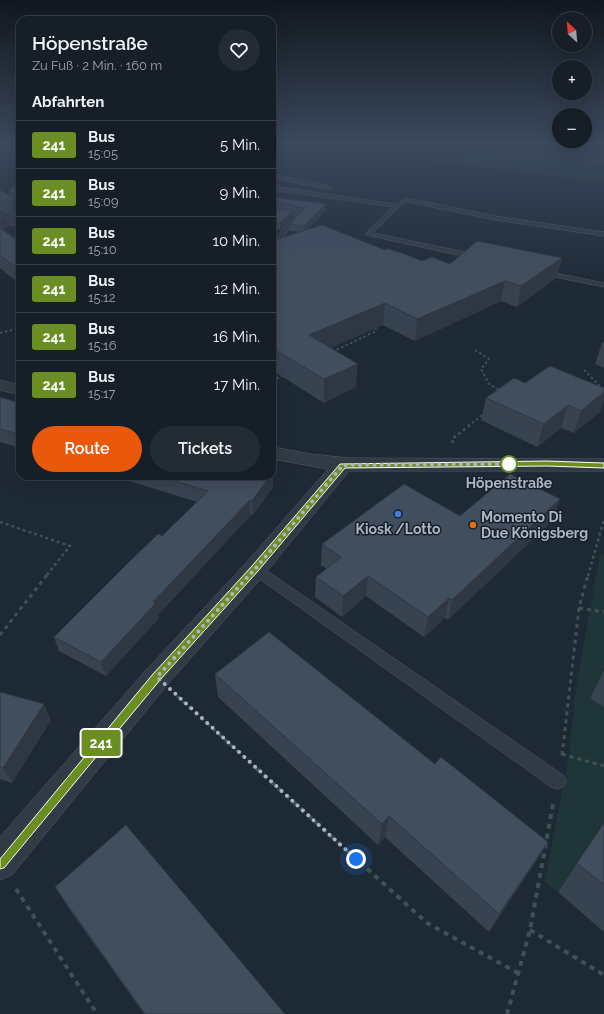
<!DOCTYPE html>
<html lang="de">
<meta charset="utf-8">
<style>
:root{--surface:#161f28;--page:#232c34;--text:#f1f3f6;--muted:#9ea2a8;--line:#353d45;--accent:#ea580c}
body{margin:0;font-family:Raleway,sans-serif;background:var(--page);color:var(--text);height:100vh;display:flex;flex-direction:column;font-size:15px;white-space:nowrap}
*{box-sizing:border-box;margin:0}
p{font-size:13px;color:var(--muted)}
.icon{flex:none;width:22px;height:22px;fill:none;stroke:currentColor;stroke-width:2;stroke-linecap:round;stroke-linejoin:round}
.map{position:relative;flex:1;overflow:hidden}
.side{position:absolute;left:16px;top:16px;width:260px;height:464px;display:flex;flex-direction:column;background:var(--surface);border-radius:12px;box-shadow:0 4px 16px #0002,0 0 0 1px var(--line)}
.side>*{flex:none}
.badge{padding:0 8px;border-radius:3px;font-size:14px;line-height:26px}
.needle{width:26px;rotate:334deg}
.tools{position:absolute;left:552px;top:12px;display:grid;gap:8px}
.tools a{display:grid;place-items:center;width:40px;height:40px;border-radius:50%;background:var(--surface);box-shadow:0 4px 16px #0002,0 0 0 1px var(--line);font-size:20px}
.you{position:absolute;width:20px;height:20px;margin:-10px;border:3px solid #fff;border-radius:50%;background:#1a73e8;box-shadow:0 0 0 6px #1a73e833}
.map>.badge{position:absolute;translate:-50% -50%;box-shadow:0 0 0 2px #fff}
h2{padding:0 16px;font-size:15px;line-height:36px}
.round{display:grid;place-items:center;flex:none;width:42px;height:42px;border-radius:21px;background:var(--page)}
.overview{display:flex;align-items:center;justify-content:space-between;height:68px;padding:0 16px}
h1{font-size:19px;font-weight:600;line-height:30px}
.cta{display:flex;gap:8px;margin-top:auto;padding:8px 16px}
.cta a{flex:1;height:46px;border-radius:24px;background:var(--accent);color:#fff;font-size:16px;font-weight:600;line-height:46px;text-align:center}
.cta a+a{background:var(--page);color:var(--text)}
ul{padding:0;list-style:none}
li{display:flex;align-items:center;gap:12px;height:48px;padding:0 16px;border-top:1px solid var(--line)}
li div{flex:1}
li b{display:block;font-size:15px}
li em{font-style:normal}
li .badge{min-width:44px;font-weight:700;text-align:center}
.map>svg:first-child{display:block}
.green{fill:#203537}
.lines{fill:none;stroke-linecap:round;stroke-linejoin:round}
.service-casing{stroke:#4f5865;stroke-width:1}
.minor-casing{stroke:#4f5865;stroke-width:1}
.path-far4{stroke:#3d5254;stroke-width:1;stroke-dasharray:1.5 1.5;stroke-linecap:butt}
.path-far3{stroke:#3d5254;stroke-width:2;stroke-dasharray:2.5 2.5;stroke-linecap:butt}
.path-far2{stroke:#3d5254;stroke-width:2.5;stroke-dasharray:3 3;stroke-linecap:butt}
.path-far1{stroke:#3d5254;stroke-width:3;stroke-dasharray:4 4;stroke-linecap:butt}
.path{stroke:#3d5254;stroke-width:4;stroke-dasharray:5 5;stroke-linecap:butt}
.service{fill:#313b46;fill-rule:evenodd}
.minor{fill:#313b46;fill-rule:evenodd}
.wall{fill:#384351}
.shaded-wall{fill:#2e3742}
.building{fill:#414e5e;stroke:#2e3742}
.line{fill:#6b8e23;stroke:#fff}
.walk{stroke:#abb5c4;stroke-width:4;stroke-dasharray:0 7.2}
.stop-dot{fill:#fff;stroke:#6b8e23;stroke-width:2}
.shop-dot{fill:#3f7fe0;stroke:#17202a;stroke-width:1.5}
.food-dot{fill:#e8710a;stroke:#17202a;stroke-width:1.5}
.labels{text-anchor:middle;stroke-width:3;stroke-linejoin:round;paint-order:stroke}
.stop-label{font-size:14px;font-weight:bold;fill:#abb5c4;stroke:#17202a}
.poi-label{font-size:14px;font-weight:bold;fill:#abb5c4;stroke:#17202a;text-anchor:start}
</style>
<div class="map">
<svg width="604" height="1014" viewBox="0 0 604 1014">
<rect width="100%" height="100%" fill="#1e2936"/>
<!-- green -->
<path class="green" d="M479,148l125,5v29l-172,-20z
M600,554l4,1v268l-46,69 -13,-10 24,-127 7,-67z"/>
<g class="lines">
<defs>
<path id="service" d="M272,174l58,12 3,2 -3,2 -58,-12z
M272,186l124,18 11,-6 88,18 109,16v4l-109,-16 -87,-18 -6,2 -29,29 106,22v4h-3l-110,-24v-2l26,-26 -120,-17z
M272,209l32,6 -18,18 -4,8 -5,-1 4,-9 15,-15 -24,-3z
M540,270l64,13v4l-64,-13z
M255,564l5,2 303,209 3,6 -3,6 -6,2 -6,-2 -301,-215 -2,-3 2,-3z"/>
<path id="minor" d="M0,216l20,2v8l-20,-2z
M0,380l20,5v10l-20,-5z
M272,447l39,7 37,4 256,1v12h-255l-85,104 -97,110 -155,190 -12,5v-43l147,-168 99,-106 82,-94 -56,-10z"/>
</defs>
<!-- service casing -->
<use href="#service" class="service-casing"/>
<!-- minor casing -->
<use href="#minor" class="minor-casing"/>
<!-- path-far4 -->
<path class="path-far4" d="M507,154l-21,2 -8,-2 3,-3 123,12"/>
<!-- path-far3 -->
<path class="path-far3" d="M0,333l20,-5
M475,350l14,9 -8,10 8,15 10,6
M332,352l44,-21 -1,-6
M584,370l20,20
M272,381l12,-6
M468,426l16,-12"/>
<!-- path-far2 -->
<path class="path-far2" d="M453,443l-1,-4 18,-14
M0,522l70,24 -24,30
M588,576l16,-57"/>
<!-- path-far1 -->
<path class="path-far1" d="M579,608l25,4
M0,635l47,-60
M177,696l80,73
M562,754l42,12
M562,755l17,-147 9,-33"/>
<!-- path -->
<path class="path" d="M256,768l171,155 91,50
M16,889l81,125
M530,930l74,45
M507,1014l23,-84 23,-126"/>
<!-- service -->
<use href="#service" class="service"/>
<!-- minor -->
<use href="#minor" class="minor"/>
</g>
<!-- wall -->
<path class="wall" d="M20,184v25l-4,-3 2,7 -3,3 -10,-1 3,11 -4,2 1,4 15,10v50l-4,-11 -16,-13v-78l10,6 -2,-6z
M273,201l53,9 -18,19 77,21 37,11 28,3 112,-6 -6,20 -39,29 -16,-6 -86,40 -32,-16 -53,23 26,39 -32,16 -52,-33v-129l27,-9 -9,-1v-7l10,-11 -7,-1v5l-13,13 -8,-2v-20l10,1 -9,-1z
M604,342v26l-9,-4 7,-21z
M525,383l79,5v12l-4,12 -26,21 -13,-5 -24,19 -56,-27 5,-22z
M0,397l20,6v45l-20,-6z
M113,476h159l1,11 -20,28h-2l-93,100 1,3 -53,58 -47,-25 -5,-14 108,-101 35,-34z
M560,499l-7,21 -105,100 -3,-2 -21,19 -58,-41 -24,21 -27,-20 1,-20 11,-8 -6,-4 1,-21z
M604,670v37l-14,-9z
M215,674l220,90 113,78 -12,20 -47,70 -104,-95 -7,8 -160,-148z
M0,692l51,28 -39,63 -12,-4z
M604,823v109l-46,-40z
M55,887l230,127h-141l-77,-108z"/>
<!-- shaded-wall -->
<path class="shaded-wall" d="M14,198l4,15 -3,3 -4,-15z
M326,204v6l-22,23v-7z
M4,211l4,15 -4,2 1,3 -5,8v-26z
M293,211v6l-13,13v-7z
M562,258l-6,20 -39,29 4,-21z
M505,281l-4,20 -86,40 2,-22z
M385,303l-2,22 -74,33v-23z
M358,364l-2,23 -32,16v-24z
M604,392v8l-4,12 -26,21 7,-22z
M568,405l-7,23 -24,19 7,-23z
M272,473l1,14 -20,28 -1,-14 18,-25h2z
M560,499l-7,21 -105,100 4,-20z
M250,500l1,15 -93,100 1,3 -53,58 -5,-14 52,-60z
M368,576l-2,20 -24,21 1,-21z
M449,598l-4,20 -21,19 4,-20z
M44,704l7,16 -39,63 -9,-15z
M389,816l-4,21 -7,8 4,-21z
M548,842l-12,20 -47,70 10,-18z"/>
<!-- building -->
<path class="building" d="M20,184v13l-12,-7z
M0,190l14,8 -3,3 -11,-1z
M277,198l49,6 -22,22 -14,-2 15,-16 -32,-7z
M272,208l21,3 -13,12 -8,-1z
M0,210l4,1 -4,2z
M322,225l63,25 3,-1 14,4 20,8 10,-4 18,7 27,-23 85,17 -41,28 -16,-5 -88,38 -32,-16 -76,32 49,29 -34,15 -52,-31v-107z
M0,228l20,14v29l-20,-16z
M20,273v6l-6,-5z
M550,366l54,22v4l-23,19 -13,-6 -24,19 -58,-26 28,-20 11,5z
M0,397l20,6v32l-20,-6z
M510,474l50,25 -108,101 -3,-2 -21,19 -60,-41 -25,20 -27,-19 25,-20 -19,-13 82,-60 56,32z
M158,476h112l-18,25 -2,-1 -97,102 2,2 -54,58 -47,-25 75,-75 29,-28 4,2 46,-45z
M269,632l166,132 6,-7 107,85 -49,72 -110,-98 -7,8 -167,-150z
M0,692l44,12 -41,64 -3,-1z
M604,823v62l-27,-22z
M126,825l159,189h-140l-90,-127z"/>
<!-- sky -->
<linearGradient id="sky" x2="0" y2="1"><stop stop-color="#10171e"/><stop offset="0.5" stop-color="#3b495d"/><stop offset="1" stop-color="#3b495d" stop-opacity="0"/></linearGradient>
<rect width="604" height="286" fill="url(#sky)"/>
<!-- line -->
<path class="line" d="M547,461l57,2v5l-57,-2 -202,2 -87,103 -98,109 -156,188 -4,1v-10l153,-185 99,-108 88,-102z"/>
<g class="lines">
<!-- walk -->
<path class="walk" d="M356,859l-199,-182 98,-108 88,-104 166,-1"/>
</g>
<!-- markers -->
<circle class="stop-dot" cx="509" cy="464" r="8"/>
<circle class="shop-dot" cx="398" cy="514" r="4"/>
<circle class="food-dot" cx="473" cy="525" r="4"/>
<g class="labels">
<!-- stop labels -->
<g class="stop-label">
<text x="509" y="488">Höpenstraße</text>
</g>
<!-- poi labels -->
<g class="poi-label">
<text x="481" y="522">Momento Di<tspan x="481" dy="16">Due Königsberg</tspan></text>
<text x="398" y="534" text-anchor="middle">Kiosk /Lotto</text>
</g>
</g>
</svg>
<div class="tools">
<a><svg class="needle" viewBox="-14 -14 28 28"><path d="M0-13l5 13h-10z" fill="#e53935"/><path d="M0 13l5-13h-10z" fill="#9ea2a8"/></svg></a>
<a>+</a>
<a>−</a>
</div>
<div class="you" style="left:356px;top:859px"></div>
<b class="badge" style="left:101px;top:743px;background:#6b8e23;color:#fff">241</b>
<section class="side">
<div class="overview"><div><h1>Höpenstraße</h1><p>Zu Fuß · 2 Min. · 160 m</p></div><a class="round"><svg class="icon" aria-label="heart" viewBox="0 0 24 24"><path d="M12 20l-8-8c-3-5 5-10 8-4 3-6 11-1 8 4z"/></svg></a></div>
<h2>Abfahrten</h2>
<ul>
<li><span class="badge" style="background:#6b8e23;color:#fff">241</span><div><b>Bus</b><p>15:05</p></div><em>5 Min.</em></li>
<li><span class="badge" style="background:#6b8e23;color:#fff">241</span><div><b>Bus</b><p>15:09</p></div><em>9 Min.</em></li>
<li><span class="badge" style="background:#6b8e23;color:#fff">241</span><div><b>Bus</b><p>15:10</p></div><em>10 Min.</em></li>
<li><span class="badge" style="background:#6b8e23;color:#fff">241</span><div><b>Bus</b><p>15:12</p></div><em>12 Min.</em></li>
<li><span class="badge" style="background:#6b8e23;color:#fff">241</span><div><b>Bus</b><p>15:16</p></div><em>16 Min.</em></li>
<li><span class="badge" style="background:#6b8e23;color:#fff">241</span><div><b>Bus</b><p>15:17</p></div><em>17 Min.</em></li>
</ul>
<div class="cta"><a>Route</a><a>Tickets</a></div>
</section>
</div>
